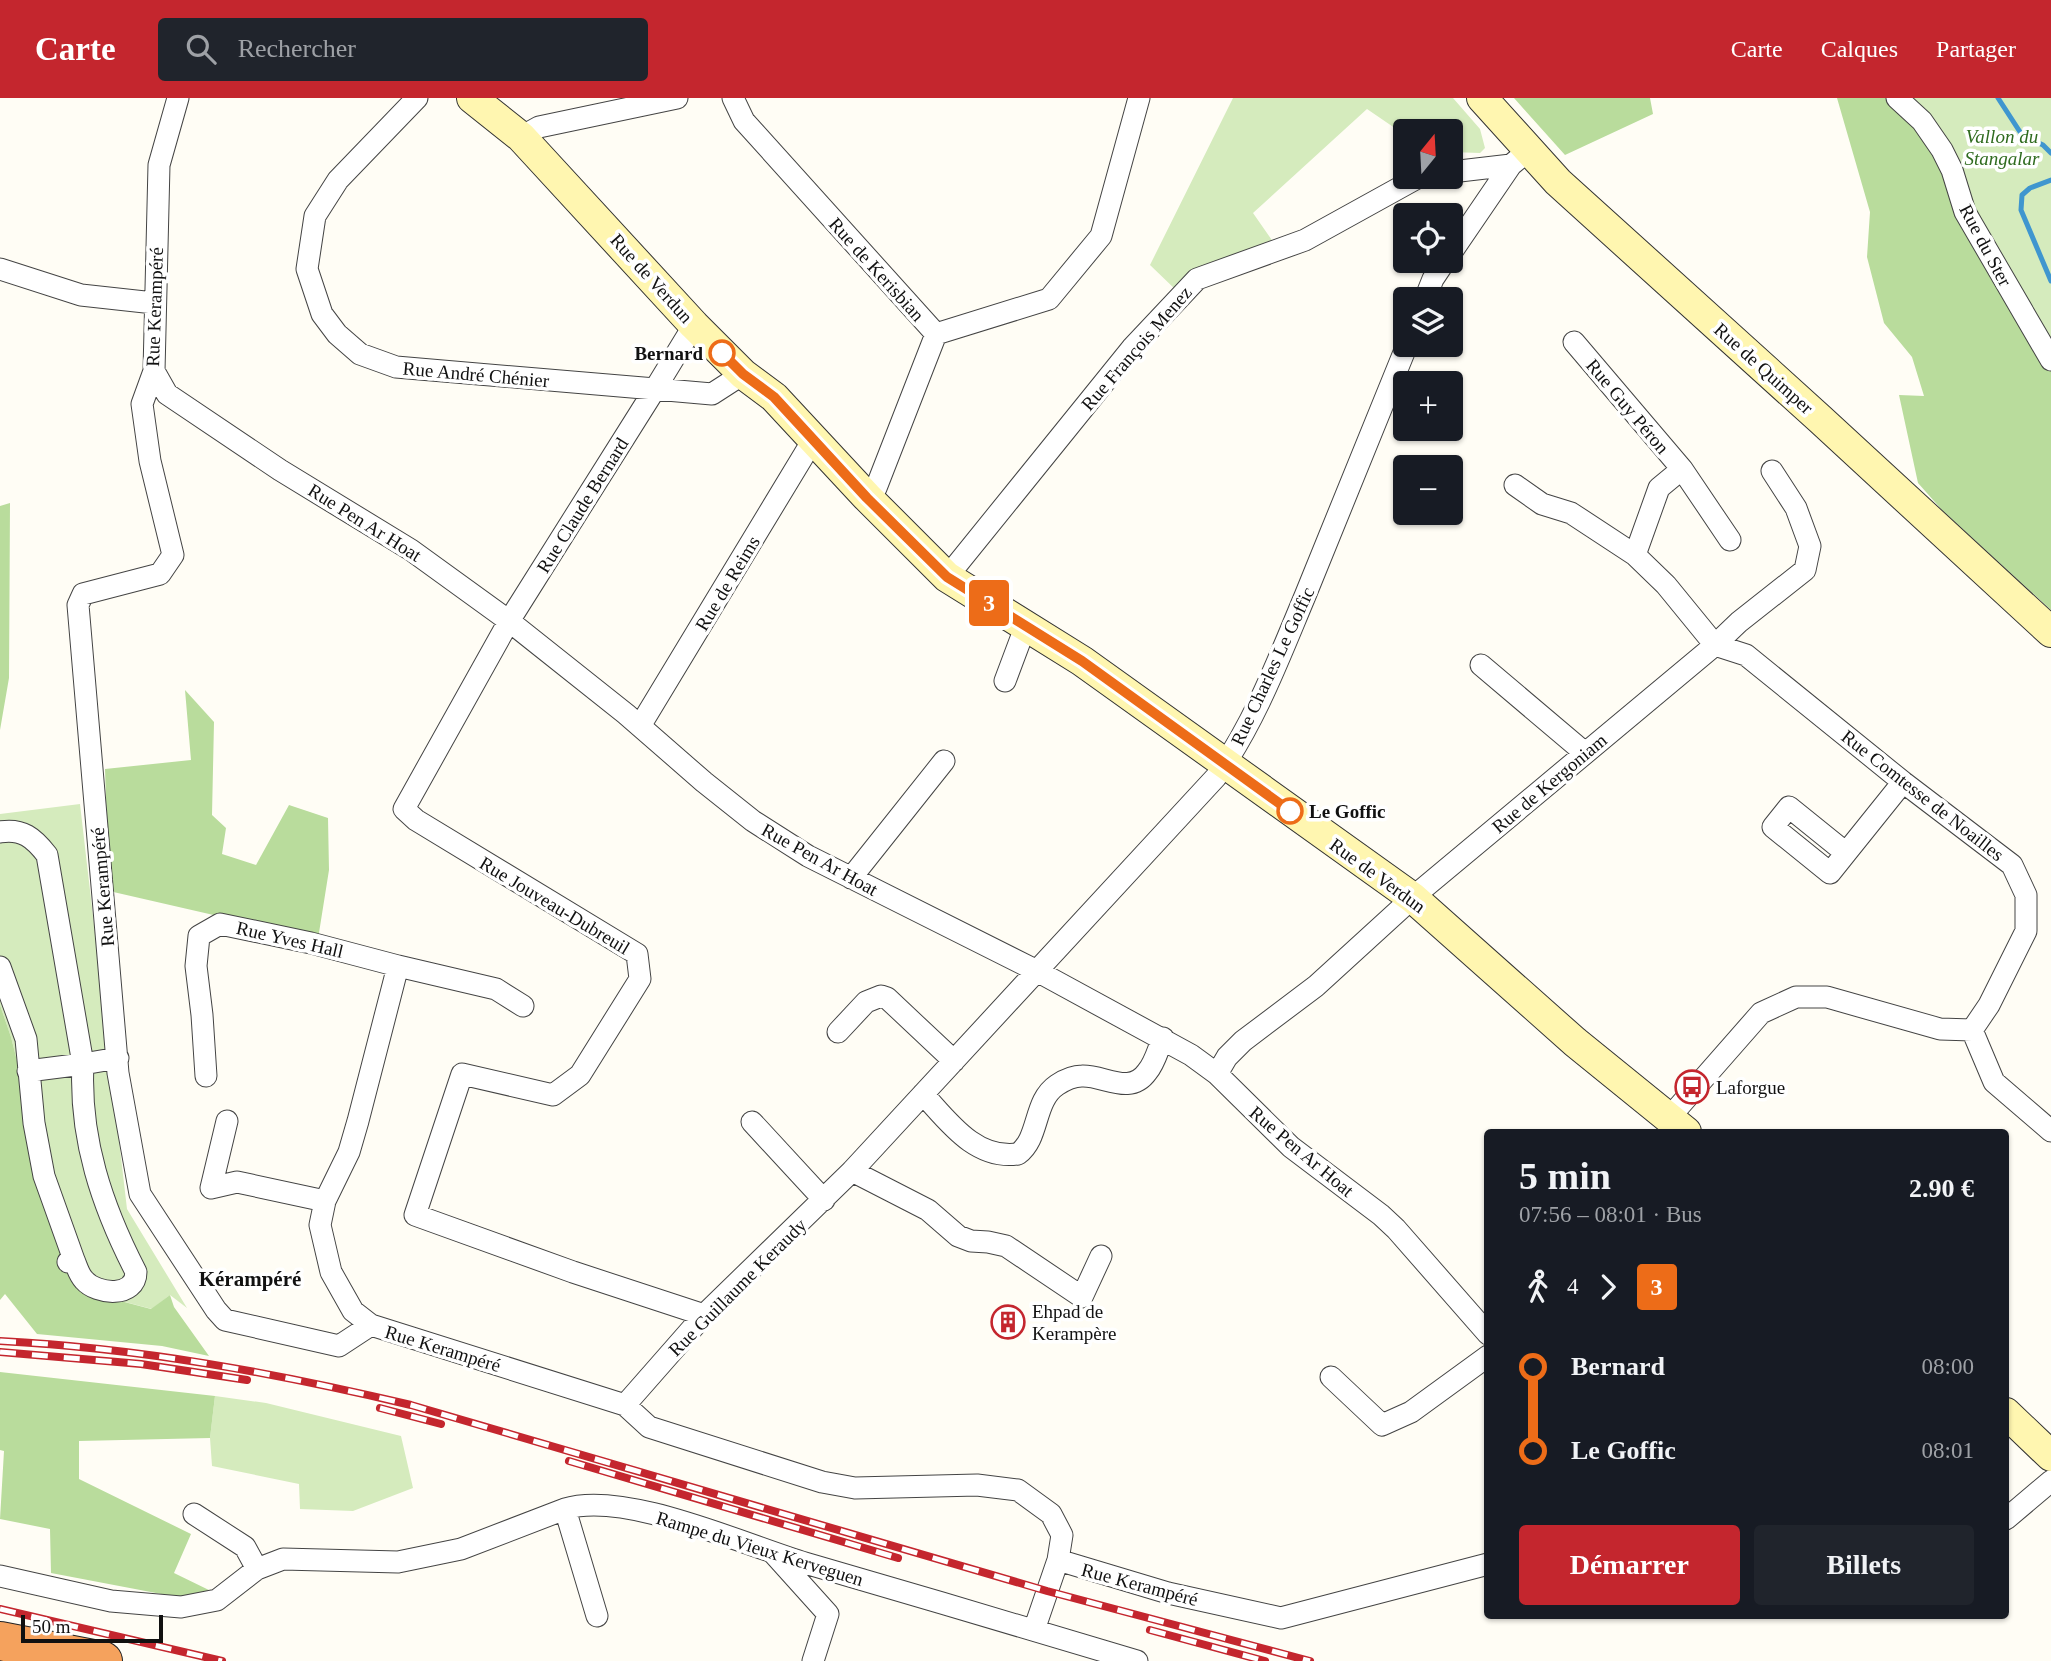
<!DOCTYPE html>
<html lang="fr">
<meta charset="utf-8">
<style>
:root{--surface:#171b24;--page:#20242c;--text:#f1f3f6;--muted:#9ea1a6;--accent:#c4262e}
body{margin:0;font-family:"Times New Roman",serif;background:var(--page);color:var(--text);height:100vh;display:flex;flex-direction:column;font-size:26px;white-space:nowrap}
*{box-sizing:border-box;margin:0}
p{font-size:23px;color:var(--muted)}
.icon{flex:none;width:38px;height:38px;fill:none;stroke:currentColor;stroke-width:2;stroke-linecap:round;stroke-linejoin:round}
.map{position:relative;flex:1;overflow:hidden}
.details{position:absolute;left:1484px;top:1031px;width:525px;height:490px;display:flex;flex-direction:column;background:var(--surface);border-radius:7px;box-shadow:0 2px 5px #0004}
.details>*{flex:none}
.badge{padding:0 14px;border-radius:5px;font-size:24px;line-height:46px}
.needle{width:46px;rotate:18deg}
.controls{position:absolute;left:1393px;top:21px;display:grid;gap:14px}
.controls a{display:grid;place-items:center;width:70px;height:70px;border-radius:7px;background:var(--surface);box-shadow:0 2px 5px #0004;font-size:35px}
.scale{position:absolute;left:21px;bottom:18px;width:142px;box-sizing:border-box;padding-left:7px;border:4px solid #111;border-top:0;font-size:19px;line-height:24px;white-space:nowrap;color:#111;-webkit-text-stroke:5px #fff;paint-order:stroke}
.map>.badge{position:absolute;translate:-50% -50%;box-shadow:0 0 0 4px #fff}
.legs{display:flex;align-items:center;gap:10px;height:77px;padding:0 35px;font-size:23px}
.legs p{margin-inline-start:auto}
.summary{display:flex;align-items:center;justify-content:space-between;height:119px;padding:0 35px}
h1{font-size:38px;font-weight:700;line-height:52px}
.primary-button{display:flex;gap:14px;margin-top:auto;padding:14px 35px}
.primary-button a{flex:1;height:80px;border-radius:7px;background:var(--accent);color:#fff;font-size:28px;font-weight:700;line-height:80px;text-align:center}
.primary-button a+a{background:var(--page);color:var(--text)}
ul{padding:0 35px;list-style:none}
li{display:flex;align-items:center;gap:24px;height:84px;font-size:26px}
li i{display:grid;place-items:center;width:10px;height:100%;margin:0 9px;background:currentColor}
li i::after{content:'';width:18px;height:18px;margin:-9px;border:5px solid;border-radius:50%;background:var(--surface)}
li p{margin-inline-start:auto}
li:first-child i{background:linear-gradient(#0000 50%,currentColor 0)}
li:last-child i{background:linear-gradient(currentColor 50%,#0000 0)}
header{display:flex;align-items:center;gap:42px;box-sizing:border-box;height:98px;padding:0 35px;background:var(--accent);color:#fff}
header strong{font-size:33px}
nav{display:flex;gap:38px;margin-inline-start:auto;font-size:24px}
.search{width:490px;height:63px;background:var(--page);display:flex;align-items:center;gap:18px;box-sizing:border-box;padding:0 24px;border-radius:7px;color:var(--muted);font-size:26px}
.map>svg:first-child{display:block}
.green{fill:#d5ebbd}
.forest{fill:#b9dc9c}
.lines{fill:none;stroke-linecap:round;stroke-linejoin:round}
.stream{stroke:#3f96cf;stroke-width:5}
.street-casing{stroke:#444;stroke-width:23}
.secondary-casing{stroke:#333;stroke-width:32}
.highway-casing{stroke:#222;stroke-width:40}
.street{stroke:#fff;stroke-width:21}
.secondary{stroke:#fff6b0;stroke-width:30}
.highway{stroke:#f5a25d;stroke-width:38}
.rail-casing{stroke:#c4262e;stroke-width:8}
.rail{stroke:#fff;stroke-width:5;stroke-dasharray:16;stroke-linecap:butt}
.line-1-casing{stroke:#fff;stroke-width:16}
.line-1{stroke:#ed6c18;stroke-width:10}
.stop-1-dot{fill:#fff;stroke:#ed6c18;stroke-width:3.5}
.labels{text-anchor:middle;stroke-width:7;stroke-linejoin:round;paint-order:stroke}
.park-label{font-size:19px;font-style:italic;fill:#2f6b1f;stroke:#fff}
.street-label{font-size:19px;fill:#111;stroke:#fff}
.stop-label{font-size:19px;font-weight:bold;fill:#111;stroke:#fff;text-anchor:end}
.poi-label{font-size:19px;fill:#111;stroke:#fff;text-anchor:start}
.neighbourhood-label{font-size:21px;font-weight:bold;fill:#111;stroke:#fff}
</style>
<header>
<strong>Carte</strong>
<div class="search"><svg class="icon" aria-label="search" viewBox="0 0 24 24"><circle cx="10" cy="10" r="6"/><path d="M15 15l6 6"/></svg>Rechercher</div>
<nav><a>Carte</a><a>Calques</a><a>Partager</a></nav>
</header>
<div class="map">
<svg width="2051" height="1563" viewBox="0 0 2051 1563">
<rect width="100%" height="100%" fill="#fffdf5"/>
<!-- green -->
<path class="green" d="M1233,0h220l27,31 5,19 -5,5 -29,-1v-21h-46v4l-38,-26 -114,104 23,33 -99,45 -27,-26z
M1912,0h139v245z
M80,706l47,405 60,99 -17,-13 -18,14 -73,-19 -14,-38 -54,-215 -11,-32v-191z
M215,1298l51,7 135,33 12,52 -60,23 -53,-2 -1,-25 -87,-18 -2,-28z"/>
<!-- forest -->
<path class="forest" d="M1514,0h136l3,16 -88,41z
M1837,0h75l31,37 53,115 55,93v267l-109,-100 -24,-27 -19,-88 25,1 -12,-39 -28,-34 -17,-66 3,-45z
M10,405l-1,175 -9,52v-224z
M185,592l29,32 -2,93 14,13 -4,26 34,11 33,-60 39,13 1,52 -11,69 -209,-48 -4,-122 86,-9z
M0,907l11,32 54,215 14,38 72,19 19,-14 4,12 35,49 -47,-10 -125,-12 -32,-40 -5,6z
M0,1274l215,24 -5,42 -131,3v38l112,55 -17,39 39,19 -36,5 -126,-24 -1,-44 -50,-10 4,-68 -4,-1z"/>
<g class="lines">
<!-- stream -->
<path class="stream" d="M1998,0l24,37 21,10 8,8
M2051,82l-21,8 -8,7 -1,15 30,71"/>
<defs>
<path id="street" d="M178,0l-19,67 -5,206 -12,33 8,57 23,94 -13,19 -77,20 -5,11 40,468 22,121 76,116 9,10 114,26 32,-21
M417,0l-79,82 -23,36 -8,53 15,45 15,20 23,20 36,13 259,22 -146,232 -105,188 12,11 221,134 3,25 -60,96 -27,20 -91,-21 -47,141 158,57 131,43
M733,0l11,23 192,213
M1897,0l25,23 20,29 10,20 13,42 86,148
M521,39l18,-10 138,-29
M1451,74l60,-7
M1451,155l60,-88 17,-14
M0,171l81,26 73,8
M1425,201l8,-20 12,-18
M694,227l-39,64 57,5 31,-20
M936,236l113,-35 52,-63 38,-138
M1574,244l108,127 48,71
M154,273l13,23 113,76 131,80 98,71 117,93 78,68 49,39 55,35 227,114 156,85 26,19 74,73 90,68 15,14 92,105
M1682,371l-23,19 -24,67 31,30 49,60 31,10 157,127 109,83 14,30v36l-37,74 -17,25
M1515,387l27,19 29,9 64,42
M867,399l9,-9 60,-154
M947,479l185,-229 65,-69 108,-39 114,-63
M1481,567l104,88
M1005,583l21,-56
M640,628l173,-286
M0,734c22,-4 34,6 47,23l36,209 -55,7
M1846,755l-16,20 -57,-46 16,-20 57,46 57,-71
M851,780l93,-117
M398,868l98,23 27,17
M0,869l26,72 8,84 10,53 30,84
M1972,932l22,52 57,49
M838,934l28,-30 15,-6 6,2 67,63
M1217,976l10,-17 16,-16 73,-55 103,-94 296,-247 24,-23 66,-52 5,-24 -14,-38 -24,-37
M206,978l-4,-61 -6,-49 3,-30 21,-12 91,19 87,23 -40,155 -9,31 -24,49 -5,24 11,47 22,39 18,14 254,80 24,22 173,55 33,6 122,-3 41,5 33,24 11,21 -4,25 110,33 113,25 207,-54
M923,996c25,27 52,66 95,60 22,-16 15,-53 39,-69 6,-4 16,-9 25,-9 22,-1 48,20 65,-4 8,-9 11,-23 16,-34
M1668,1021l93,-106 35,-16h31l113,32 32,1
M227,1023l-16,67 26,-6 88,19
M752,1024l72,78
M852,1073l76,39 30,26 13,5 17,1 18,4 76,51 19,-41
M68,1164l6,-2c3,7 5,15 10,20 13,15 52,18 52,-8 -34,-66 -57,-134 -53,-208l35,-6
M1331,1279l51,48 29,-13 77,-56
M625,1307l79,-90 148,-144 364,-394c39,-55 63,-119 89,-181 34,-83 68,-167 102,-251
M565,1411l32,107
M194,1416l51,33 12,22
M2006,1421l45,-38
M774,1456l54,60 -15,47
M0,1478l111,25 70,6 36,-7 40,-31 26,-10 115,3 63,-13 104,-40c59,-19 180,36 240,54 111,32 221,65 332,98
M1034,1532l24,-70"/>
<path id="secondary" d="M472,0l49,39 173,188 49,49 31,23 93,100 80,80 135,84 331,237 162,144 111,90
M1482,0l76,84 262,237 231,213
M2006,1315l45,43"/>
<path id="highway" d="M0,1543l103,20"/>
</defs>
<!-- street casing -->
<use href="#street" class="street-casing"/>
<!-- secondary casing -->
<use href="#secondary" class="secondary-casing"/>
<!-- highway casing -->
<use href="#highway" class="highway-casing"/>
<!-- street -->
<use href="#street" class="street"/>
<!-- secondary -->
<use href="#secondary" class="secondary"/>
<!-- highway -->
<use href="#highway" class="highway"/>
<defs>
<path id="rail" d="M0,1243c140,7 275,32 411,64l636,186 263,70
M0,1254l141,12 106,16
M380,1310l61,16
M569,1363l329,97
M0,1511l222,52
M1150,1532l115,31"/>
</defs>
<!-- rail casing -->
<use href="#rail" class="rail-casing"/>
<!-- rail -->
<use href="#rail" class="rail"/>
</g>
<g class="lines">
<defs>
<path id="line-1" d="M722,255l21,21 31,23 93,101 80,79 135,84 208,150"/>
</defs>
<!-- line-1 casing -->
<use href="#line-1" class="line-1-casing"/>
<!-- line-1 -->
<use href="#line-1" class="line-1"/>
</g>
<!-- icons -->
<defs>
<symbol id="bus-ring" viewBox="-11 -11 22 22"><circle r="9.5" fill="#fff" stroke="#c4262e" stroke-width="1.5"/><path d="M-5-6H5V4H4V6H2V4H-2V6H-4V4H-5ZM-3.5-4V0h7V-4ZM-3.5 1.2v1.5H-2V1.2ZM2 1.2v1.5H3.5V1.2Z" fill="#c4262e"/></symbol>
<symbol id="building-ring" viewBox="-11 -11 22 22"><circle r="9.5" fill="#fff" stroke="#c4262e" stroke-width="1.5"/><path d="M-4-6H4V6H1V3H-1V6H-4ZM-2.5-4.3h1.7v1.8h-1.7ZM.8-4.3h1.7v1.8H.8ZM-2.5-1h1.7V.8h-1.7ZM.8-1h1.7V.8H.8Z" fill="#c4262e"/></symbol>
</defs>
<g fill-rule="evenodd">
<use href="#bus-ring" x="1673" y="970" width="38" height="38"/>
<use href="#building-ring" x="989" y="1205" width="38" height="38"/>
</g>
<!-- markers -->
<g class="stop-1-dot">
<circle cx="722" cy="255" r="12"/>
<circle cx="1290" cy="713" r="12"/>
</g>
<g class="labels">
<!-- park labels -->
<g class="park-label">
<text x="2002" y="45">Vallon du<tspan x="2002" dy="22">Stangalar</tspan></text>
</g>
<!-- street labels -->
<g class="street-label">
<text transform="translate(1986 147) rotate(62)" y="7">Rue du Ster</text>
<text transform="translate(877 171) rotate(48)" y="7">Rue de Kerisbian</text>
<text transform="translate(652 180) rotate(48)" y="7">Rue de Verdun</text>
<text transform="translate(154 209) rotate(-88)" y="7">Rue Kerampéré</text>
<text transform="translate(1136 250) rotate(-49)" y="7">Rue François Menez</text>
<text transform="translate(1764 270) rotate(42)" y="7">Rue de Quimper</text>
<text transform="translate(476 276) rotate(5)" y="7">Rue André Chénier</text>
<text transform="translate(1628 308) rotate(50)" y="7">Rue Guy Péron</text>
<text transform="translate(582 407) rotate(-58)" y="7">Rue Claude Bernard</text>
<text transform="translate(365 424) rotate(32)" y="7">Rue Pen Ar Hoat</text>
<text transform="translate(727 485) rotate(-59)" y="7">Rue de Reims</text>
<text transform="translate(1272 568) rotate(-65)" y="7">Rue Charles Le Goffic</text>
<text transform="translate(1549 685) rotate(-40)" y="7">Rue de Kergoniam</text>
<text transform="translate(1923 697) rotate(38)" y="7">Rue Comtesse de Noailles</text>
<text transform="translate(820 761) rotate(29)" y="7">Rue Pen Ar Hoat</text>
<text transform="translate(1378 777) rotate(36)" y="7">Rue de Verdun</text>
<text transform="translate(102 789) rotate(-95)" y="7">Rue Kerampéré</text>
<text transform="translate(555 807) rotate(31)" y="7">Rue Jouveau-Dubreuil</text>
<text transform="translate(290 841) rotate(13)" y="7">Rue Yves Hall</text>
<text transform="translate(1302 1053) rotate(40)" y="7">Rue Pen Ar Hoat</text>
<text transform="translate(737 1189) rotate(-45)" y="7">Rue Guillaume Keraudy</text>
<text transform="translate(443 1250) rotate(17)" y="7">Rue Kerampéré</text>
<text transform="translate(760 1450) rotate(17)" y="7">Rampe du Vieux Kerveguen</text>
<text transform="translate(1140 1486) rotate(15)" y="7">Rue Kerampéré</text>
</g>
<!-- stop labels -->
<g class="stop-label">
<text x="703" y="262">Bernard</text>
<text x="1309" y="720" text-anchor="start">Le Goffic</text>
</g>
<!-- poi labels -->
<g class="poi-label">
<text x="1716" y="996">Laforgue</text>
<text x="1032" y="1220">Ehpad de<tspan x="1032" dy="22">Kerampère</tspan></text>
</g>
<!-- neighbourhood labels -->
<g class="neighbourhood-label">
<text x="250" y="1188">Kérampéré</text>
</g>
</g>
</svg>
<div class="controls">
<a><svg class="needle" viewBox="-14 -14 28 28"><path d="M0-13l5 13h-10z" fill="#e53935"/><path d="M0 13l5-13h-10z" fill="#9ea1a6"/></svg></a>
<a><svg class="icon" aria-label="locate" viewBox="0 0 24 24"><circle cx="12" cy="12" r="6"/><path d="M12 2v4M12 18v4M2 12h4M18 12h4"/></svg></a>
<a><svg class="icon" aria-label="layers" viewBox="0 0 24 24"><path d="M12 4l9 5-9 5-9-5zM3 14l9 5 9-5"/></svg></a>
<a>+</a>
<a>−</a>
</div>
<div class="scale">50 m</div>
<b class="badge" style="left:989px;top:505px;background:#ed6c18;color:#fff">3</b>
<section class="details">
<div class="summary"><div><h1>5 min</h1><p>07:56 – 08:01 · Bus</p></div><b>2.90 €</b></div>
<div class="legs"><svg class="icon" aria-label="walk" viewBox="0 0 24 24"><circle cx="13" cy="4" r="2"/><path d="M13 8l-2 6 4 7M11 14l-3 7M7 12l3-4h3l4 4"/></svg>4<svg class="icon" aria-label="forward" viewBox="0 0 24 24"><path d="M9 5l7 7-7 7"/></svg><b class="badge" style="background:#ed6c18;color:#fff">3</b></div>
<ul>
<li><i style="color:#ed6c18"></i><b>Bernard</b><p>08:00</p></li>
<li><i style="color:#ed6c18"></i><b>Le Goffic</b><p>08:01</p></li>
</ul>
<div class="primary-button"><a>Démarrer</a><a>Billets</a></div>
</section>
</div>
